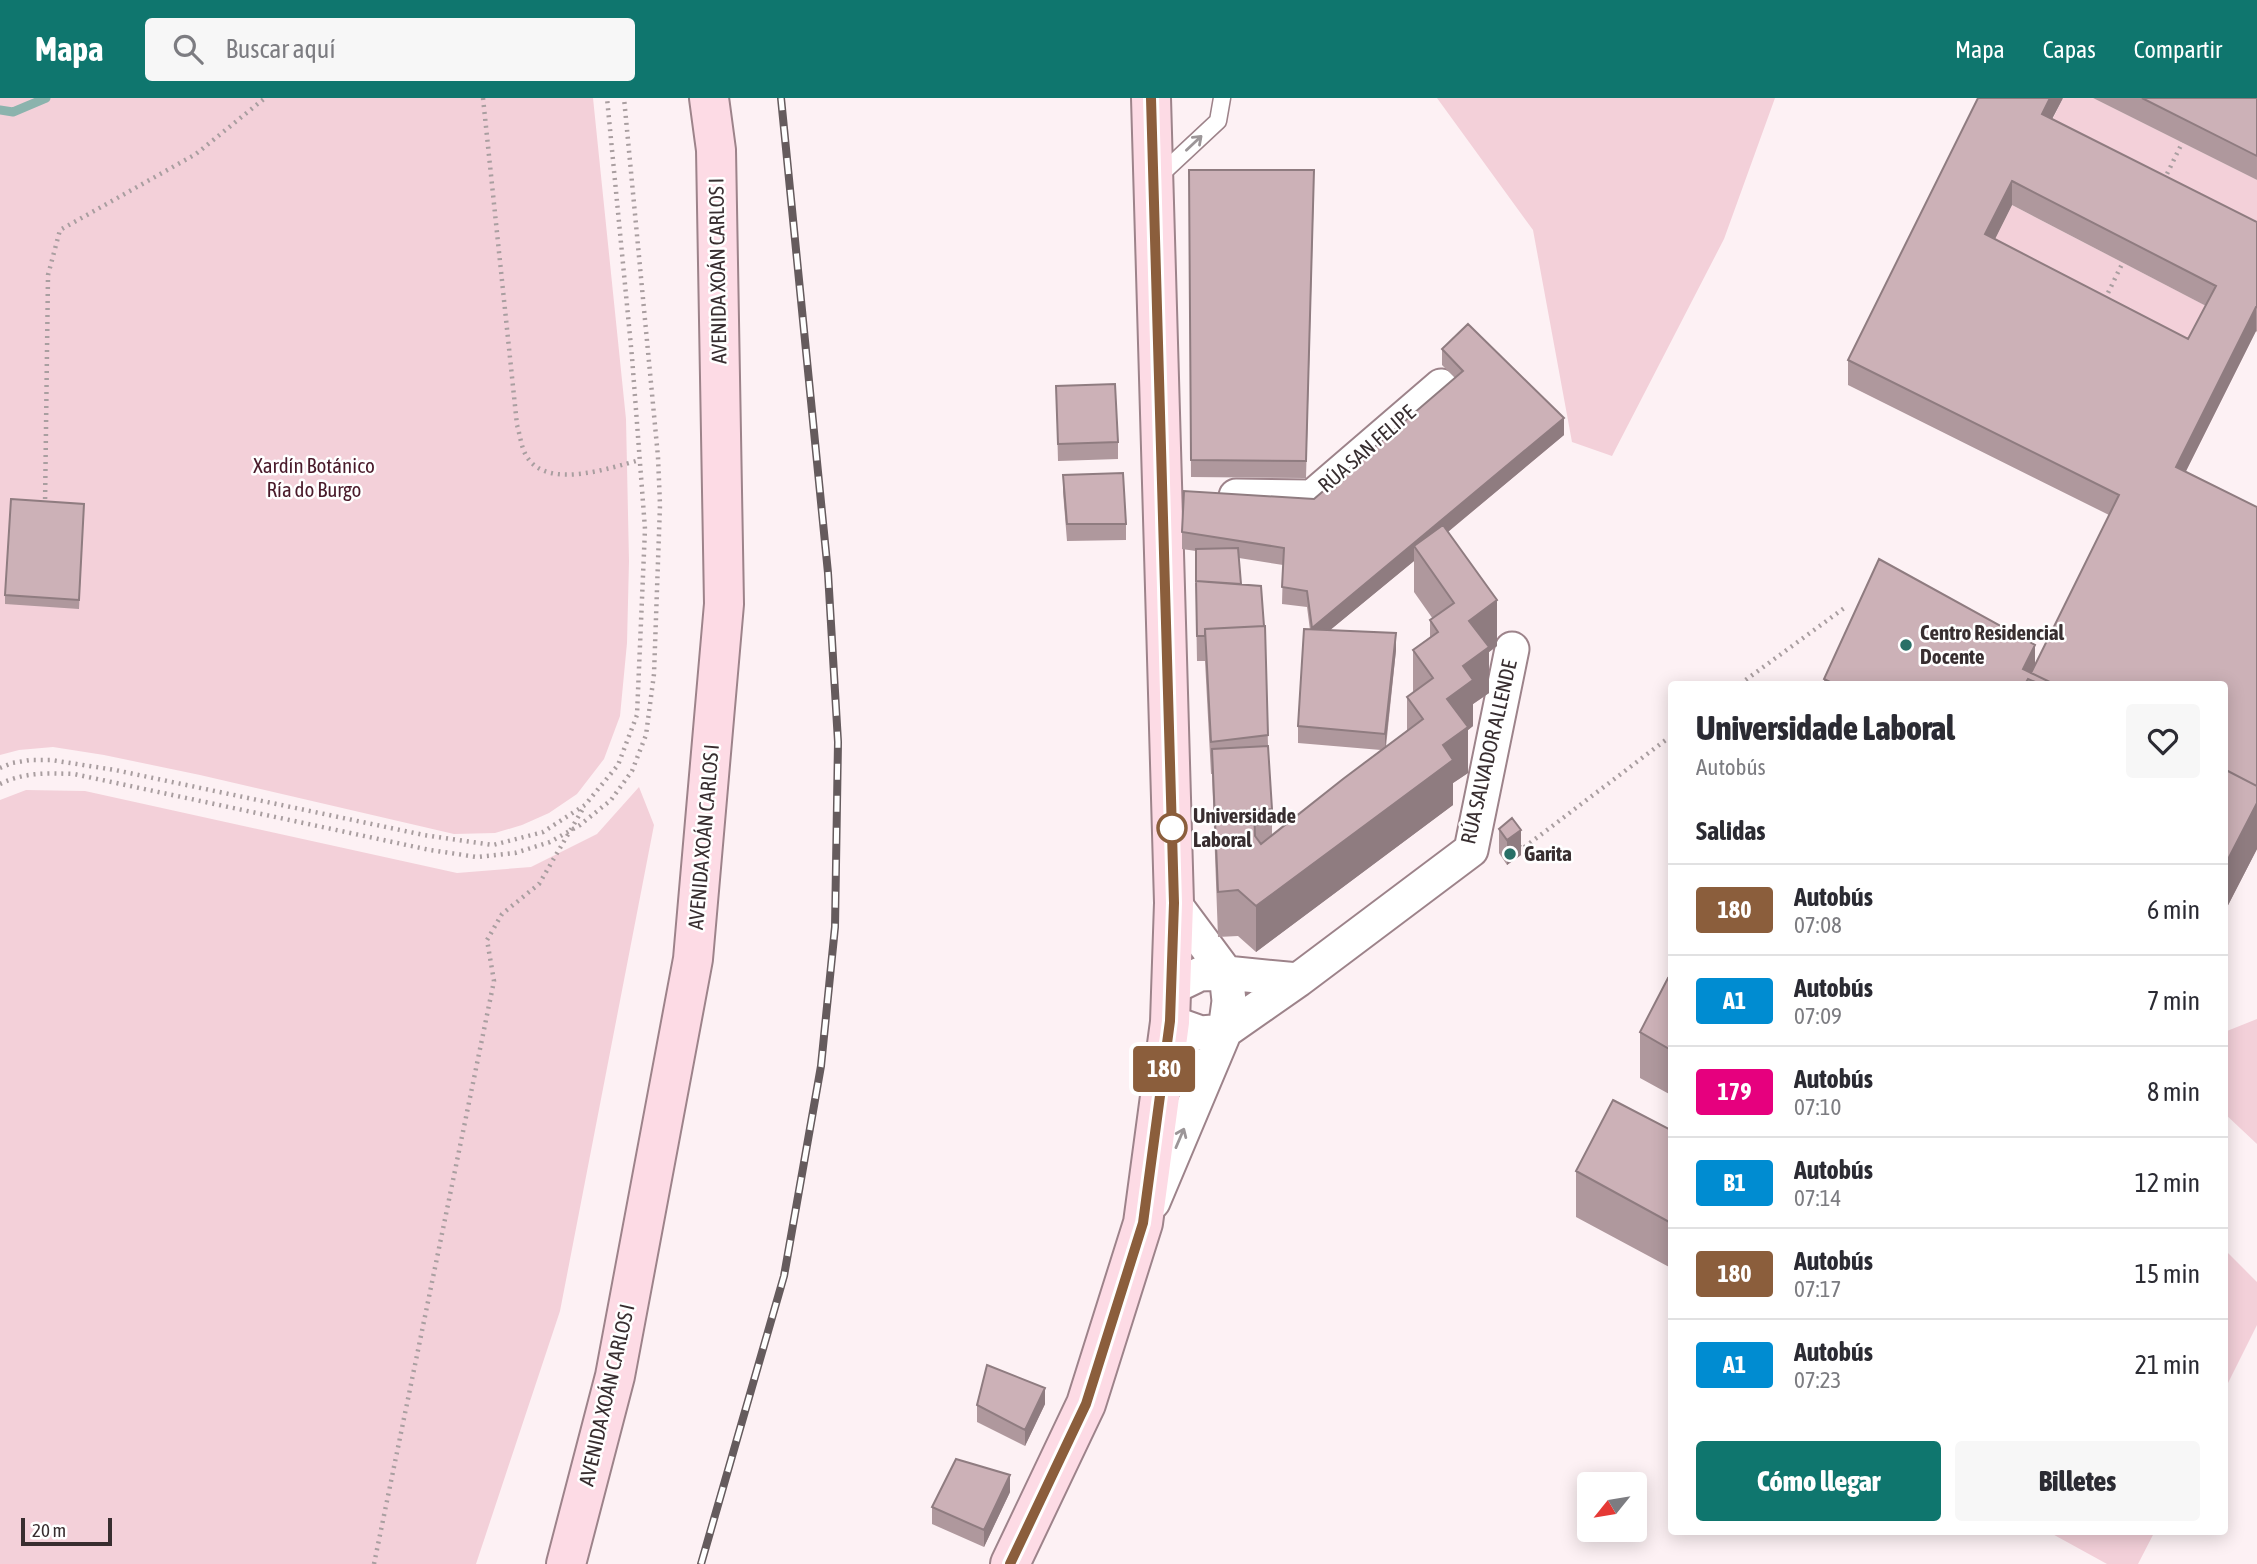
<!DOCTYPE html>
<html lang="es">
<meta charset="utf-8">
<style>
:root{--surface:#fff;--page:#f7f7f7;--text:#2b2b33;--muted:#7c7c81;--line:#e1e1e2;--accent:#0f766e}
body{margin:0;font-family:"Asap Condensed",sans-serif;background:var(--page);color:var(--text);height:100vh;display:flex;flex-direction:column;font-size:26px;white-space:nowrap}
*{box-sizing:border-box;margin:0}
p{font-size:23px;color:var(--muted)}
.icon{flex:none;width:38px;height:38px;fill:none;stroke:currentColor;stroke-width:2;stroke-linecap:round;stroke-linejoin:round}
.map{position:relative;flex:1;overflow:hidden}
.side{position:absolute;left:1668px;top:583px;width:560px;height:854px;display:flex;flex-direction:column;background:var(--surface);border-radius:7px;box-shadow:0 4px 18px #0003}
.side>*{flex:none}
.badge{padding:0 14px;border-radius:5px;font-size:24px;line-height:46px}
.needle{width:46px;rotate:240deg}
.controls{position:absolute;left:1577px;top:1374px;display:grid;gap:14px}
.controls a{display:grid;place-items:center;width:70px;height:70px;border-radius:7px;background:var(--surface);box-shadow:0 4px 18px #0003;font-size:35px}
.scale{position:absolute;left:21px;bottom:18px;width:91px;box-sizing:border-box;padding-left:7px;border:4px solid #382e30;border-top:0;font-size:19px;line-height:24px;white-space:nowrap;color:#382e30;-webkit-text-stroke:5px #fff;paint-order:stroke}
.map>.badge{position:absolute;translate:-50% -50%;box-shadow:0 0 0 4px #fff}
h2{padding:0 28px;font-size:26px;line-height:63px}
.round{display:grid;place-items:center;flex:none;width:74px;height:74px;border-radius:7px;background:var(--page)}
.head{display:flex;align-items:center;justify-content:space-between;height:119px;padding:0 28px}
h1{font-size:33px;font-weight:800;line-height:52px}
.cta{display:flex;gap:14px;margin-top:auto;padding:14px 28px}
.cta a{flex:1;height:80px;border-radius:7px;background:var(--accent);color:#fff;font-size:28px;font-weight:800;line-height:80px;text-align:center}
.cta a+a{background:var(--page);color:var(--text)}
ul{padding:0;list-style:none}
li{display:flex;align-items:center;gap:21px;height:91px;padding:0 28px;border-top:2px solid var(--line)}
li div{flex:1}
li b{display:block;font-size:26px}
li em{font-style:normal}
li .badge{min-width:77px;font-weight:700;text-align:center}
header{display:flex;align-items:center;gap:42px;box-sizing:border-box;height:98px;padding:0 35px;background:var(--accent);color:#fff}
header strong{font-size:33px}
nav{display:flex;gap:38px;margin-inline-start:auto;font-size:24px}
.search{width:490px;height:63px;background:var(--page);display:flex;align-items:center;gap:18px;box-sizing:border-box;padding:0 24px;border-radius:7px;color:var(--muted);font-size:26px}
.map>svg:first-child{display:block}
.green{fill:#f3d0d9}
.lines{fill:none;stroke-linecap:round;stroke-linejoin:round}
.stream{stroke:#8bb3ad;stroke-width:9}
.lane-casing{stroke:#9d838a;stroke-width:19}
.street-casing{stroke:#9d838a;stroke-width:37}
.secondary-casing{stroke:#9d838a;stroke-width:42}
.path{stroke:#a99ea0;stroke-width:4.5;stroke-dasharray:2 5;stroke-linecap:butt}
.lane{stroke:#fff;stroke-width:16}
.street{stroke:#fff;stroke-width:33}
.secondary{stroke:#fddbe5;stroke-width:38}
.rail-casing{stroke:#655b5d;stroke-width:8}
.rail{stroke:#fff;stroke-width:5;stroke-dasharray:16;stroke-linecap:butt}
.wall{fill:#af989d;fill-rule:evenodd}
.shaded-wall{fill:#8f7c80}
.building{fill:#ccb1b7;stroke:#8f7c80;stroke-width:2;fill-rule:evenodd}
.oneway{stroke:#9c9698}
.line-casing{stroke:#fff;stroke-width:16}
.line{stroke:#8b5e3c;stroke-width:10}
.poi-dot{fill:#287067;stroke:#fff;stroke-width:2.5}
.stop-dot{fill:#fff;stroke:#8b5e3c;stroke-width:3.5}
.labels{text-anchor:middle;stroke-width:5;stroke-linejoin:round;paint-order:stroke}
.street-label{font-size:21px;fill:#382e30;stroke:#fff}
.park-label{font-size:21px;fill:#491a2a;stroke:#fff}
.poi-label{font-size:21px;font-weight:bold;fill:#382e30;stroke:#fff;text-anchor:start}
.stop-label{font-size:21px;font-weight:bold;fill:#382e30;stroke:#fff;text-anchor:start}
</style>
<header>
<strong>Mapa</strong>
<div class="search"><svg class="icon" aria-label="search" viewBox="0 0 24 24"><circle cx="10" cy="10" r="6"/><path d="M15 15l6 6"/></svg>Buscar aquí</div>
<nav><a>Mapa</a><a>Capas</a><a>Compartir</a></nav>
</header>
<div class="map">
<svg width="2257" height="1466" viewBox="0 0 2257 1466">
<rect width="100%" height="100%" fill="#fdf1f4"/>
<!-- green -->
<path class="green" d="M0,0h593l33,321 3,142 -2,82 -7,73 -16,43 -27,35 -28,19 -27,12 -27,8 -41,1 -254,-59 -96,-20 -51,-8 -34,3 -19,5z
M1437,0h338l-51,141 -112,217 -40,-14 -39,-212z
M2063,0h30l164,82v67l-214,-109z
M2012,107l204,106 -28,53 -203,-105z
M639,689l15,38 -94,486 -84,253h-476v-764l26,-10 59,1 372,82 74,-6 66,-33z
M2257,921v125l-33,-31v-71l3,-11z
M2224,1151l33,33v43l-33,66z
M2047,1433h108l-17,33h-31z"/>
<g class="lines">
<!-- stream -->
<path class="stream" d="M0,12l13,2 33,-14"/>
<defs>
<path id="lane" d="M1158,79l60,-56 4,-23"/>
<path id="street" d="M1236,398l76,1 129,-111
M1174,805l52,70 72,7
M1170,924l31,11 24,-2 4,-30 -3,-28 -26,1 -29,14
M1153,1104l72,-171 73,-51 173,-130 41,-201"/>
<path id="secondary" d="M566,1466l49,-188 78,-417 31,-355 -8,-454 -7,-52
M1010,1466l76,-160 57,-181 27,-201 4,-119 -23,-805"/>
</defs>
<!-- lane casing -->
<use href="#lane" class="lane-casing"/>
<!-- street casing -->
<use href="#street" class="street-casing"/>
<!-- secondary casing -->
<use href="#secondary" class="secondary-casing"/>
<!-- path -->
<path class="path" d="M483,0l34,327c3,9 4,23 10,32 21,33 82,11 113,3
M2164,82l21,-43
M2105,201l19,-39
M45,408l3,-231 12,-45 136,-76 69,-56
M1740,586l107,-78
M0,670l12,-5 18,-3h21l64,10 309,65 69,10 50,-13 42,-27 33,-40 19,-50 8,-186 -13,-172 -25,-259
M0,686c25,-12 47,-11 74,-10l356,76 47,7 38,-4 35,-11 30,-17 31,-25 21,-29 14,-36 8,-61 6,-169 -2,-48 -34,-359
M1519,748l3,3 149,-113
M374,1466l120,-583 -7,-41 15,-26 37,-30 45,-77"/>
<!-- lane -->
<use href="#lane" class="lane"/>
<!-- street -->
<use href="#street" class="street"/>
<!-- secondary -->
<use href="#secondary" class="secondary"/>
<defs>
<path id="rail" d="M701,1466l83,-288 37,-210 14,-139 3,-185 -10,-169 -47,-475"/>
</defs>
<!-- rail casing -->
<use href="#rail" class="rail-casing"/>
<!-- rail -->
<use href="#rail" class="rail"/>
</g>
<!-- wall -->
<path class="wall" d="M2063,0l-11,21 205,103v110l-1,-1 -70,140 71,378 -33,64v-229h-400v-5l211,-13 74,-151 -261,-130v-25zM2012,107l194,101 -18,33 -193,-100z
M2093,0h164v82z
M1189,72l125,17 -8,291 -115,-1z
M1442,251l122,86 -116,97 49,114 -8,6v41l-16,11v22l-5,4v43l-15,10v22l-197,147 -18,-16 -20,1 -6,-163h-1l-6,-113h-8l-1,-56v-54l-14,-2v-17l132,-33 141,-121 -13,-13zM1239,460l44,7 -1,39 25,3 3,23 -12,96v17l83,7 -109,85v-26l-4,-63 -3,-120 -24,-42zM1414,463v31l19,27 -3,1v17l-17,13v43l-6,4v34l-21,16 10,-97 -66,-20z
M1056,288l62,56v17l-60,2z
M1063,377l63,49v16l-59,1 -4,-49z
M84,406l-5,105 -74,-5v-9z
M1499,731l22,26 -14,10 -8,-12z
M1671,881v116l-31,-17v-46z
M1671,1032v138l-95,-51v-46z
M1045,1306l-20,42 -48,-24v-17z
M1010,1394l-26,55 -52,-23v-17z"/>
<!-- shaded-wall -->
<path class="shaded-wall" d="M2050,0h13l-21,40v-24z
M2012,83v24l-27,54v-25z
M2256,209v24l-80,160v-24z
M1564,320v17l-144,120 -6,-9v15l-102,84v-17z
M1497,502v46l-8,6v41l-16,11v22l-5,4v43l-15,10v22l-197,147v-46l187,-161 4,-46 16,-33 6,-45z
M1396,535v17l-11,100v-16z
M2035,547v37l-7,-3v5h-5v-15z
M2257,705v46l-33,64v-46z
M1521,732v25l-14,10v-25z
M1045,1290v16l-20,42v-16z
M1010,1377v17l-26,55v-17z"/>
<!-- building -->
<path class="building" d="M1978,0h72l-8,16 215,108v85h-1l-80,160 81,40v279l-33,-17v-85h-170l-23,-11 88,-178 -271,-135zM2012,83l204,105 -28,53 -203,-105z
M2142,0h115v58z
M1189,72h125l-8,291 -115,-1z
M1468,226l96,94 -252,210 -5,-37 -25,-4 2,-39 -102,-16 2,-41 130,8 149,-128 -21,-22z
M1115,286l3,58 -60,2 -2,-58z
M1123,375l3,51h-59l-4,-49z
M11,401l73,5 -5,96 -74,-5z
M1443,427l54,75 -28,21 20,26 -26,19 10,14 -26,19 21,28 -25,18 10,15 -197,146 -18,-16 -20,2 -6,-143 56,-3 4,63 -18,1 1,26 6,8 82,-65 80,-60 -16,-22 26,-19 -20,-28 25,-18 -8,-12 24,-17 -40,-57z
M1238,450l3,36 -45,-3v-32z
M1879,461l156,86 -12,24 31,15h-14l-12,-5 -3,5h-191l-10,-5z
M1196,483l65,5 3,40 -59,3v7h-8z
M1265,528l3,109 -57,7 -6,-113z
M1304,531l92,4 -11,101 -87,-8z
M2224,671l33,17v17l-33,64z
M1512,720l9,12 -14,10 -8,-11z
M1668,880l3,1v71l-31,-18z
M1613,1002l58,30v93l-95,-52z
M987,1267l58,23 -20,42 -48,-25z
M956,1361l54,16 -26,55 -52,-23z"/>
<!-- one-way arrows -->
<defs><path id="oneway-shaft" d="M-6 0H5M1.5-3L5.5 0L1.5 3" fill="none" stroke-width="1.6" stroke-linecap="round" stroke-linejoin="round" transform="scale(1.75)"/></defs>
<g class="oneway">
<use href="#oneway-shaft" transform="translate(1194 45) rotate(-43)"/>
<use href="#oneway-shaft" transform="translate(1180 1040) rotate(-67)"/>
</g>
<g class="lines">
<defs>
<path id="line" d="M1010,1466l76,-160 57,-181 27,-202 4,-118 -23,-805"/>
</defs>
<!-- line casing -->
<use href="#line" class="line-casing"/>
<!-- line -->
<use href="#line" class="line"/>
</g>
<!-- markers -->
<g class="poi-dot">
<circle cx="1906" cy="547" r="7"/>
<circle cx="1510" cy="756" r="7"/>
</g>
<circle class="stop-dot" cx="1172" cy="730" r="14"/>
<g class="labels">
<!-- street labels -->
<g class="street-label">
<text transform="translate(718 173) rotate(-91)" y="7">AVENIDA XOÁN CARLOS I</text>
<text transform="translate(1367 351) rotate(-41)" y="7">RÚA SAN FELIPE</text>
<text transform="translate(1489 654) rotate(-77)" y="7">RÚA SALVADOR ALLENDE</text>
<text transform="translate(704 739) rotate(-85)" y="7">AVENIDA XOÁN CARLOS I</text>
<text transform="translate(607 1297) rotate(-77)" y="7">AVENIDA XOÁN CARLOS I</text>
</g>
<!-- park labels -->
<g class="park-label">
<text x="314" y="375">Xardín Botánico<tspan x="314" dy="24">Ría do Burgo</tspan></text>
</g>
<!-- poi labels -->
<g class="poi-label">
<text x="1920" y="542">Centro Residencial<tspan x="1920" dy="24">Docente</tspan></text>
<text x="1524" y="763">Garita</text>
</g>
<!-- stop labels -->
<g class="stop-label">
<text x="1193" y="725">Universidade<tspan x="1193" dy="24">Laboral</tspan></text>
</g>
</g>
</svg>
<div class="controls">
<a><svg class="needle" viewBox="-14 -14 28 28"><path d="M0-13l5 13h-10z" fill="#e53935"/><path d="M0 13l5-13h-10z" fill="#7c7c81"/></svg></a>
</div>
<div class="scale">20 m</div>
<b class="badge" style="left:1164px;top:971px;background:#8b5e3c;color:#fff">180</b>
<section class="side">
<div class="head"><div><h1>Universidade Laboral</h1><p>Autobús</p></div><a class="round"><svg class="icon" aria-label="heart" viewBox="0 0 24 24"><path d="M12 20l-8-8c-3-5 5-10 8-4 3-6 11-1 8 4z"/></svg></a></div>
<h2>Salidas</h2>
<ul>
<li><span class="badge" style="background:#8b5e3c;color:#fff">180</span><div><b>Autobús</b><p>07:08</p></div><em>6 min</em></li>
<li><span class="badge" style="background:#008cd1;color:#fff">A1</span><div><b>Autobús</b><p>07:09</p></div><em>7 min</em></li>
<li><span class="badge" style="background:#e6007e;color:#fff">179</span><div><b>Autobús</b><p>07:10</p></div><em>8 min</em></li>
<li><span class="badge" style="background:#008cd1;color:#fff">B1</span><div><b>Autobús</b><p>07:14</p></div><em>12 min</em></li>
<li><span class="badge" style="background:#8b5e3c;color:#fff">180</span><div><b>Autobús</b><p>07:17</p></div><em>15 min</em></li>
<li><span class="badge" style="background:#008cd1;color:#fff">A1</span><div><b>Autobús</b><p>07:23</p></div><em>21 min</em></li>
</ul>
<div class="cta"><a>Cómo llegar</a><a>Billetes</a></div>
</section>
</div>
